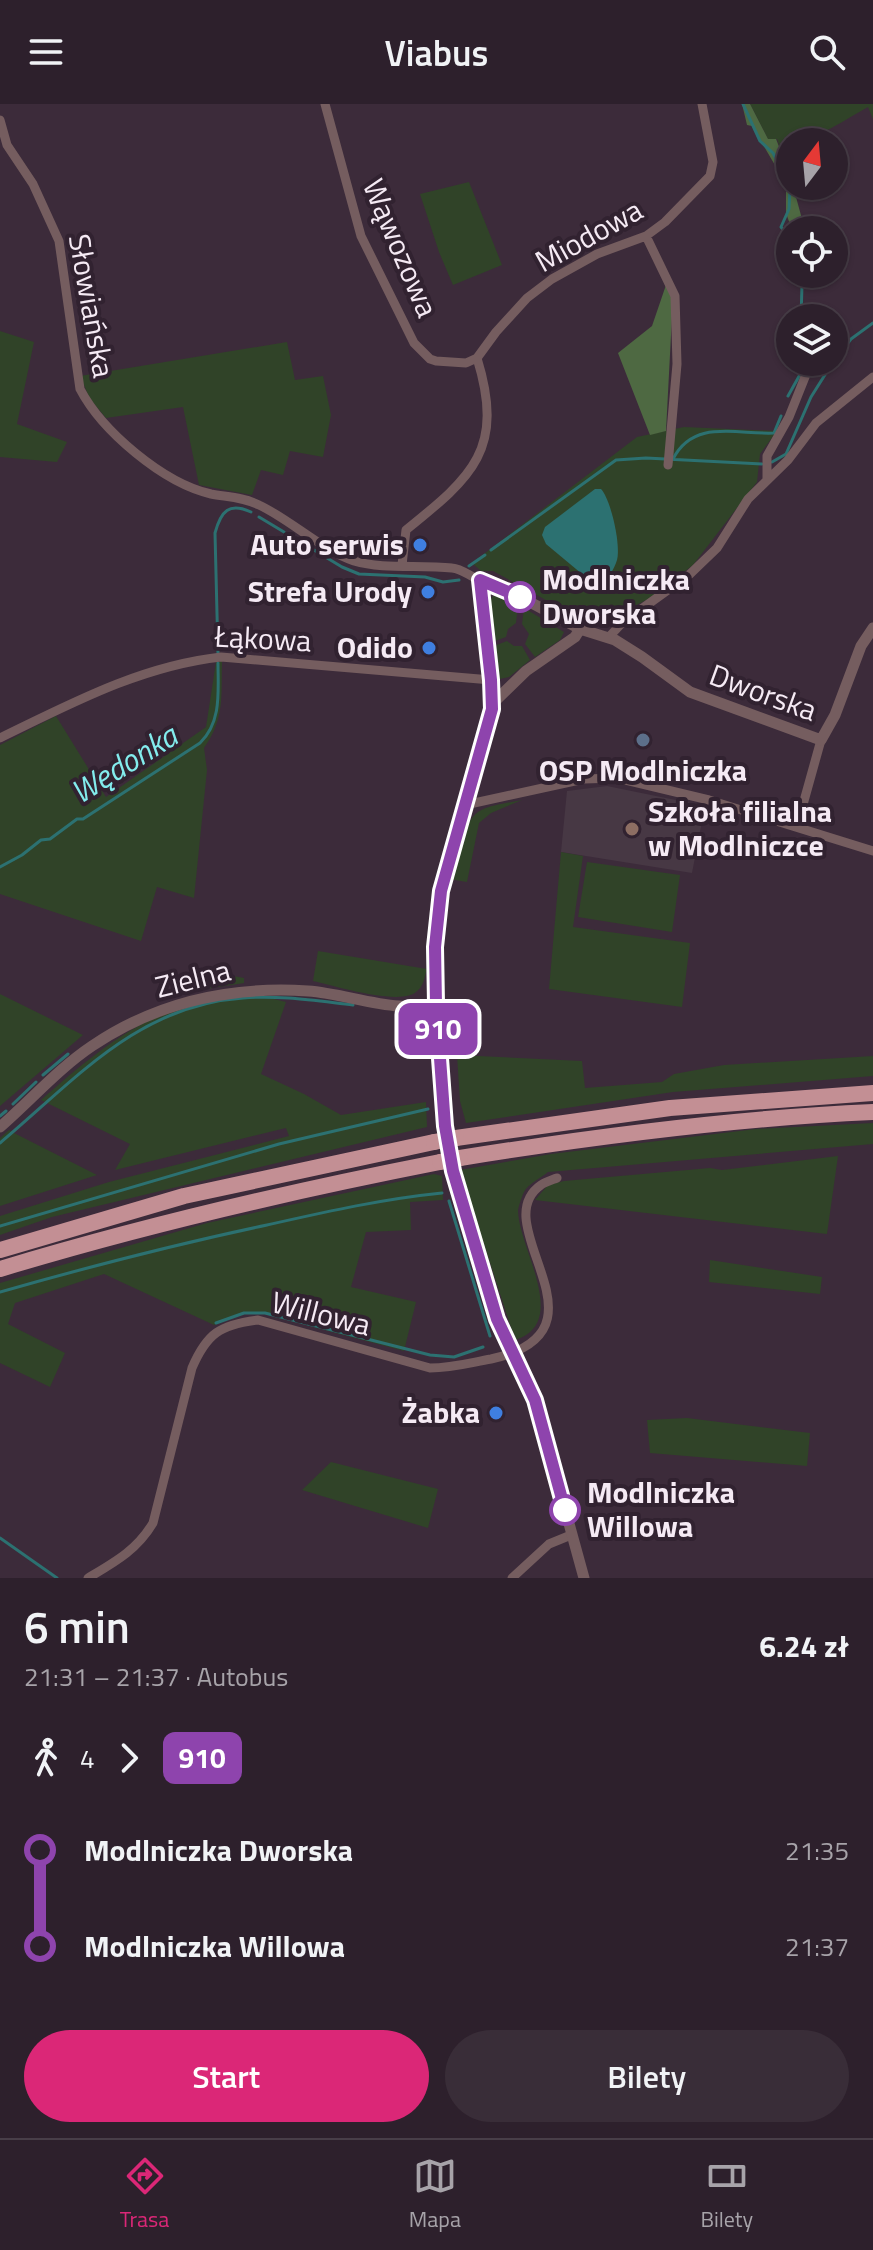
<!DOCTYPE html>
<html lang="pl">
<meta charset="utf-8">
<style>
:root{--surface:#2d202c;--page:#392d38;--text:#f1f3f6;--muted:#a7a3a9;--line:#483e48;--accent:#db2777}
body{margin:0;font-family:"Titillium Web",sans-serif;background:var(--page);color:var(--text);height:100vh;display:flex;flex-direction:column;font-size:30px;white-space:nowrap}
*{box-sizing:border-box;margin:0}
p{font-size:26px;color:var(--muted)}
.icon{flex:none;width:44px;height:44px;fill:none;stroke:currentColor;stroke-width:2;stroke-linecap:round;stroke-linejoin:round}
.map{position:relative;height:1474px;overflow:hidden}
.panel{display:flex;flex-direction:column;background:var(--surface);flex:1}
.panel>*{flex:none}
.badge{padding:0 16px;border-radius:12px;font-size:28px;line-height:52px}
.needle{width:52px;rotate:16deg}
.buttons{position:absolute;left:776px;top:24px;display:grid;gap:16px}
.buttons a{display:grid;place-items:center;width:72px;height:72px;border-radius:50%;background:var(--surface);box-shadow:0 2px 6px #0004,0 0 0 2px var(--line);font-size:40px}
.map>.badge{position:absolute;translate:-50% -50%;box-shadow:0 0 0 4px #fff}
.legs{display:flex;align-items:center;gap:12px;height:88px;padding:0 24px;font-size:26px}
.legs p{margin-inline-start:auto}
.overview{display:flex;align-items:center;justify-content:space-between;height:136px;padding:0 24px}
h1{font-size:44px;font-weight:600;line-height:60px}
.cta{display:flex;gap:16px;margin-top:auto;padding:16px 24px}
.cta a{flex:1;height:92px;border-radius:48px;background:var(--accent);color:#fff;font-size:32px;font-weight:600;line-height:92px;text-align:center}
.cta a+a{background:var(--page);color:var(--text)}
ul{padding:0 24px;list-style:none}
li{display:flex;align-items:center;gap:28px;height:96px;font-size:30px}
li i{display:grid;place-items:center;width:12px;height:100%;margin:0 10px;background:currentColor}
li i::after{content:'';width:20px;height:20px;margin:-10px;border:6px solid;border-radius:50%;background:var(--surface)}
li p{margin-inline-start:auto}
li:first-child i{background:linear-gradient(#0000 50%,currentColor 0)}
li:last-child i{background:linear-gradient(currentColor 50%,#0000 0)}
header{display:flex;justify-content:space-between;align-items:center;height:104px;padding:0 24px;background:var(--surface);font-size:36px;font-weight:600}
.menu{display:flex;justify-content:space-around;align-items:center;height:112px;border-top:2px solid var(--line);background:var(--surface);font-size:22px;color:var(--muted)}
.menu a{display:grid;justify-items:center;gap:4px}
.menu .current{color:var(--accent)}
.map>svg:first-child{display:block}
.education{fill:#473844}
.green{fill:#304328}
.forest{fill:#4e6942}
.water{fill:#2c7171}
.lines{fill:none;stroke-linecap:round;stroke-linejoin:round}
.stream{stroke:#2c7171;stroke-width:3}
.minor{stroke:#755d5f;stroke-width:9}
.tertiary{stroke:#755d5f;stroke-width:11}
.trunk{stroke:#c38f94;stroke-width:16}
.trunk-bridge{stroke:#c38f94;stroke-width:16}
.line-1-casing{stroke:#fff;stroke-width:18}
.line-1{stroke:#8e44ad;stroke-width:12}
.shop-dot{fill:#3f7fe0;stroke:#312230;stroke-width:3}
.stop-1-dot{fill:#fff;stroke:#8e44ad;stroke-width:4}
.service-dot{fill:#5c6f8a;stroke:#312230;stroke-width:3}
.education-dot{fill:#8d6e63;stroke:#312230;stroke-width:3}
.labels{text-anchor:middle;stroke-width:8;stroke-linejoin:round;paint-order:stroke}
.street-label{font-size:30px;fill:#f5eaf4;stroke:#312230}
.poi-label{font-size:30px;font-weight:bold;fill:#f5eaf4;stroke:#312230;text-anchor:end}
.stop-label{font-size:30px;font-weight:bold;fill:#f5eaf4;stroke:#312230;text-anchor:start}
.water-label{font-size:32px;font-style:italic;fill:#83eced;stroke:#312230}
</style>
<header><svg class="icon" aria-label="menu" viewBox="0 0 24 24"><path d="M4 6h16M4 12h16M4 18h16"/></svg>Viabus<svg class="icon" aria-label="search" viewBox="0 0 24 24"><circle cx="10" cy="10" r="6"/><path d="M15 15l6 6"/></svg></header>
<div class="map">
<svg width="873" height="1474" viewBox="0 0 873 1474">
<rect width="100%" height="100%" fill="#3c2b3a"/>
<!-- education -->
<path class="education" d="M607,682l98,20 -13,67 -131,-21 6,-61z"/>
<!-- green -->
<path class="green" d="M750,0h123v15l-5,-12c-20,11 -55,35 -78,35v32l-13,-35h-9z
M469,78l33,83 -49,20 -14,-33 -19,-58z
M0,227l34,11 -17,82 50,18 -10,20 -57,-5z
M287,238l8,38 28,-4 8,39 -8,42 -33,-6 -7,24 -22,-5 -9,25 -53,-10 -16,-78 -77,11 -16,-19 -10,-23z
M684,323l93,4 -17,23 -3,28 -64,83 -43,33 -42,22 -24,1 -91,-50h-12l-9,-8 165,-126z
M498,490l20,11 -2,18 -8,6 -2,8 -11,4 -6,-40 5,-6z
M524,504l40,24 -4,8 -25,17 -10,-13 4,-10 -7,-10z
M507,537l7,5h8l8,14 -21,17 -9,2 -4,-5 -2,-28z
M222,557c-1,36 3,57 -18,87l3,22 -13,128 -37,-11 -16,54 -141,-47v-149l56,-29 50,81 100,-70 10,-65z
M522,696l-31,13 -12,10 -12,59 -18,-3 5,-26h3c16,-47 18,-44 65,-53z
M561,748l22,4 -10,71 117,16 -8,64 -133,-18z
M587,758l93,13 -8,57 -94,-15z
M318,847l109,18c-3,9 -3,17 -11,23 -16,14 -81,-6 -103,-11z
M205,867l39,7v5l-44,7v-8z
M0,890l83,41 -83,71z
M258,891l28,7 -25,72 43,20 37,21 85,-13 1,25 -375,90 -52,18v-19l109,-34 180,-46 -3,-8 -171,42 15,-26 -89,-44c40,-35 81,-71 132,-90 27,-10 56,-12 85,-15z
M457,951l125,6 3,27 77,-6 12,-8 50,-9 149,-9v20l-200,16 -207,31 -6,-22z
M873,1019v21l-325,28c-7,6 -20,12 -24,20 -2,4 -5,13 -6,18 0,37 53,113 -3,130l-55,-170 91,-16 205,-25z
M9,1026l7,4 81,41 -97,31v-68z
M838,1052l-11,78 -292,-34 13,-15 16,-4 146,-13 12,2z
M434,1070l8,2 1,24 -33,2 1,28 -45,2 -15,55 65,15 -12,49 -139,-37h-21l-30,11 -110,-51 -89,29 -7,21 57,29 -15,34 -50,-24v-80l207,-60z
M710,1156l112,17 -2,17 -111,-12z
M687,1314l123,15 -3,33 -157,-13 -3,-33z
M331,1358l107,27 -10,39 -126,-38z"/>
<!-- forest -->
<path class="forest" d="M742,0h8l18,35h8l14,35v12h3l12,44h-13l-6,-17v-29l-34,-58 -5,-1z
M666,181l7,12 -7,134 -16,4 -32,-82 34,-27z"/>
<!-- water -->
<path class="water" d="M595,385h6c10,11 20,56 16,71 -3,10 -8,16 -14,23l-9,1 -48,-40 -4,-9 3,-8z"/>
<g class="lines">
<!-- stream -->
<path class="stream" d="M743,0l17,37 13,12 17,34 -1,22 -8,18 9,11
M801,214l1,-33 6,-11
M834,257l17,-22 22,-16
M788,292l14,-25 -4,-9
M673,355c21,-41 65,-24 101,-26l7,-17
M772,358l14,-8 25,-57 22,-35
M259,413l25,15
M294,434l48,29 17,7 66,3 18,5 16,-2
M491,446l125,-90 30,-2 116,6
M469,462l16,-11
M218,550l-3,-121c6,-22 14,-31 36,-21
M0,763l22,-12 19,-15 9,-1 27,-20h6l117,-76c22,-21 18,-52 18,-80
M43,971l25,-21
M13,1000l23,-22
M0,1012l6,-5
M0,1039c74,-62 138,-138 243,-145 37,-3 74,3 110,7
M449,1097l41,135
M0,1122l279,-82 149,-35
M0,1188c88,-25 177,-48 267,-67 58,-13 115,-26 175,-32
M216,1219l28,-10h21l165,42 24,2 29,-10
M0,1434l57,40"/>
<!-- minor -->
<path class="minor" d="M325,0l36,132 53,107 16,16 6,2 30,2 11,-5 19,-26 31,-34 25,-19 45,-25 49,-18 19,-14 45,-46 3,-14 -11,-58
M0,16l7,25 26,39 26,57 21,148c22,42 83,94 131,105 16,3 32,3 48,11 32,15 61,44 95,56 30,9 67,3 98,7 11,1 18,9 28,12
M646,132l29,60 2,68 -9,101
M767,375v-23l22,-39 20,-50
M402,461l4,-35c67,-54 99,-81 71,-172
M608,534l14,-15 68,-49 27,-26 31,-49 40,-39 28,-37 57,-46
M0,634c72,-35 141,-72 221,-81l270,23
M465,701l119,-26 33,-1 92,22 164,51
M797,722l24,-86
M88,1474c27,-16 49,-28 65,-55l39,-155c15,-35 28,-43 66,-48l172,48c22,0 39,-5 61,-9 129,-28 -8,-134 50,-174 4,-3 11,-5 16,-7
M512,1474l37,-34 22,-9"/>
<!-- tertiary -->
<path class="tertiary" d="M492,600l34,-33 49,-34 5,-8
M0,1023c30,-26 59,-59 92,-81 65,-44 138,-60 216,-55 30,2 60,13 91,15 12,1 25,-1 37,-2
M584,1474l-49,-178 -38,-81 -44,-148 -8,-45 -9,-122 -1,-57 6,-56 6,-29 45,-153 -12,-129 22,7 78,42 35,11 27,17 48,35 131,48 14,-25 26,-69 12,-18"/>
<!-- trunk -->
<path class="trunk" d="M456,1034l214,-30 203,-15
M460,1054c137,-22 275,-40 413,-46
M0,1146l184,-54 250,-54
M0,1165c145,-44 292,-78 440,-107"/>
<!-- trunk-bridge -->
<path class="trunk-bridge" d="M434,1038l22,-4
M440,1058l20,-4"/>
</g>
<g class="lines">
<defs>
<path id="line-1" d="M520,493l-40,-17 11,100 1,29 -51,182 -6,56 1,57 9,122 8,45 44,148 38,81 30,110"/>
</defs>
<!-- line-1 casing -->
<use href="#line-1" class="line-1-casing"/>
<!-- line-1 -->
<use href="#line-1" class="line-1"/>
</g>
<!-- markers -->
<g class="shop-dot">
<circle cx="420" cy="441" r="8"/>
<circle cx="428" cy="488" r="8"/>
<circle cx="429" cy="544" r="8"/>
<circle cx="496" cy="1309" r="8"/>
</g>
<g class="stop-1-dot">
<circle cx="520" cy="493" r="14"/>
<circle cx="565" cy="1406" r="14"/>
</g>
<circle class="service-dot" cx="643" cy="636" r="8"/>
<circle class="education-dot" cx="632" cy="725" r="8"/>
<g class="labels">
<!-- street labels -->
<g class="street-label">
<text transform="translate(589 132) rotate(-29)" y="10">Miodowa</text>
<text transform="translate(400 144) rotate(67)" y="10">Wąwozowa</text>
<text transform="translate(91 202) rotate(80)" y="10">Słowiańska</text>
<text transform="translate(263 535) rotate(3)" y="10">Łąkowa</text>
<text transform="translate(763 589) rotate(20)" y="10">Dworska</text>
<text transform="translate(193 875) rotate(-14)" y="10">Zielna</text>
<text transform="translate(321 1210) rotate(14)" y="10">Willowa</text>
</g>
<!-- poi labels -->
<g class="poi-label">
<text x="404" y="451">Auto serwis</text>
<text x="412" y="498">Strefa Urody</text>
<text x="413" y="554">Odido</text>
<text x="643" y="677" text-anchor="middle">OSP Modlniczka</text>
<text x="648" y="718" text-anchor="start">Szkoła filialna<tspan x="648" dy="34">w Modlniczce</tspan></text>
<text x="480" y="1319">Żabka</text>
</g>
<!-- stop labels -->
<g class="stop-label">
<text x="542" y="486">Modlniczka<tspan x="542" dy="34">Dworska</tspan></text>
<text x="587" y="1399">Modlniczka<tspan x="587" dy="34">Willowa</tspan></text>
</g>
<!-- water labels -->
<g class="water-label">
<text transform="translate(124 660) rotate(-32)" y="11">Wędonka</text>
</g>
</g>
</svg>
<div class="buttons">
<a><svg class="needle" viewBox="-14 -14 28 28"><path d="M0-13l5 13h-10z" fill="#e53935"/><path d="M0 13l5-13h-10z" fill="#a7a3a9"/></svg></a>
<a><svg class="icon" aria-label="locate" viewBox="0 0 24 24"><circle cx="12" cy="12" r="6"/><path d="M12 2v4M12 18v4M2 12h4M18 12h4"/></svg></a>
<a><svg class="icon" aria-label="layers" viewBox="0 0 24 24"><path d="M12 4l9 5-9 5-9-5zM3 14l9 5 9-5"/></svg></a>
</div>
<b class="badge" style="left:438px;top:925px;background:#8e44ad;color:#fff">910</b>
</div>
<section class="panel">
<div class="overview"><div><h1>6 min</h1><p>21:31 – 21:37 · Autobus</p></div><b>6.24 zł</b></div>
<div class="legs"><svg class="icon" aria-label="walk" viewBox="0 0 24 24"><circle cx="13" cy="4" r="2"/><path d="M13 8l-2 6 4 7M11 14l-3 7M7 12l3-4h3l4 4"/></svg>4<svg class="icon" aria-label="forward" viewBox="0 0 24 24"><path d="M9 5l7 7-7 7"/></svg><b class="badge" style="background:#8e44ad;color:#fff">910</b></div>
<ul>
<li><i style="color:#8e44ad"></i><b>Modlniczka Dworska</b><p>21:35</p></li>
<li><i style="color:#8e44ad"></i><b>Modlniczka Willowa</b><p>21:37</p></li>
</ul>
<div class="cta"><a>Start</a><a>Bilety</a></div>
</section>
<nav class="menu">
<a class="current"><svg class="icon" aria-label="directions" viewBox="0 0 24 24"><path d="M12 3l9 9-9 9-9-9zM9 14v-3h6M13 9l2 2-2 2"/></svg>Trasa</a>
<a><svg class="icon" aria-label="map" viewBox="0 0 24 24"><path d="M3 6l6-2 6 2 6-2v14l-6 2-6-2-6 2zM9 4v14M15 6v14"/></svg>Mapa</a>
<a><svg class="icon" aria-label="tickets" viewBox="0 0 24 24"><path d="M3 7h18v10H3zM15 7v10"/></svg>Bilety</a>
</nav>
